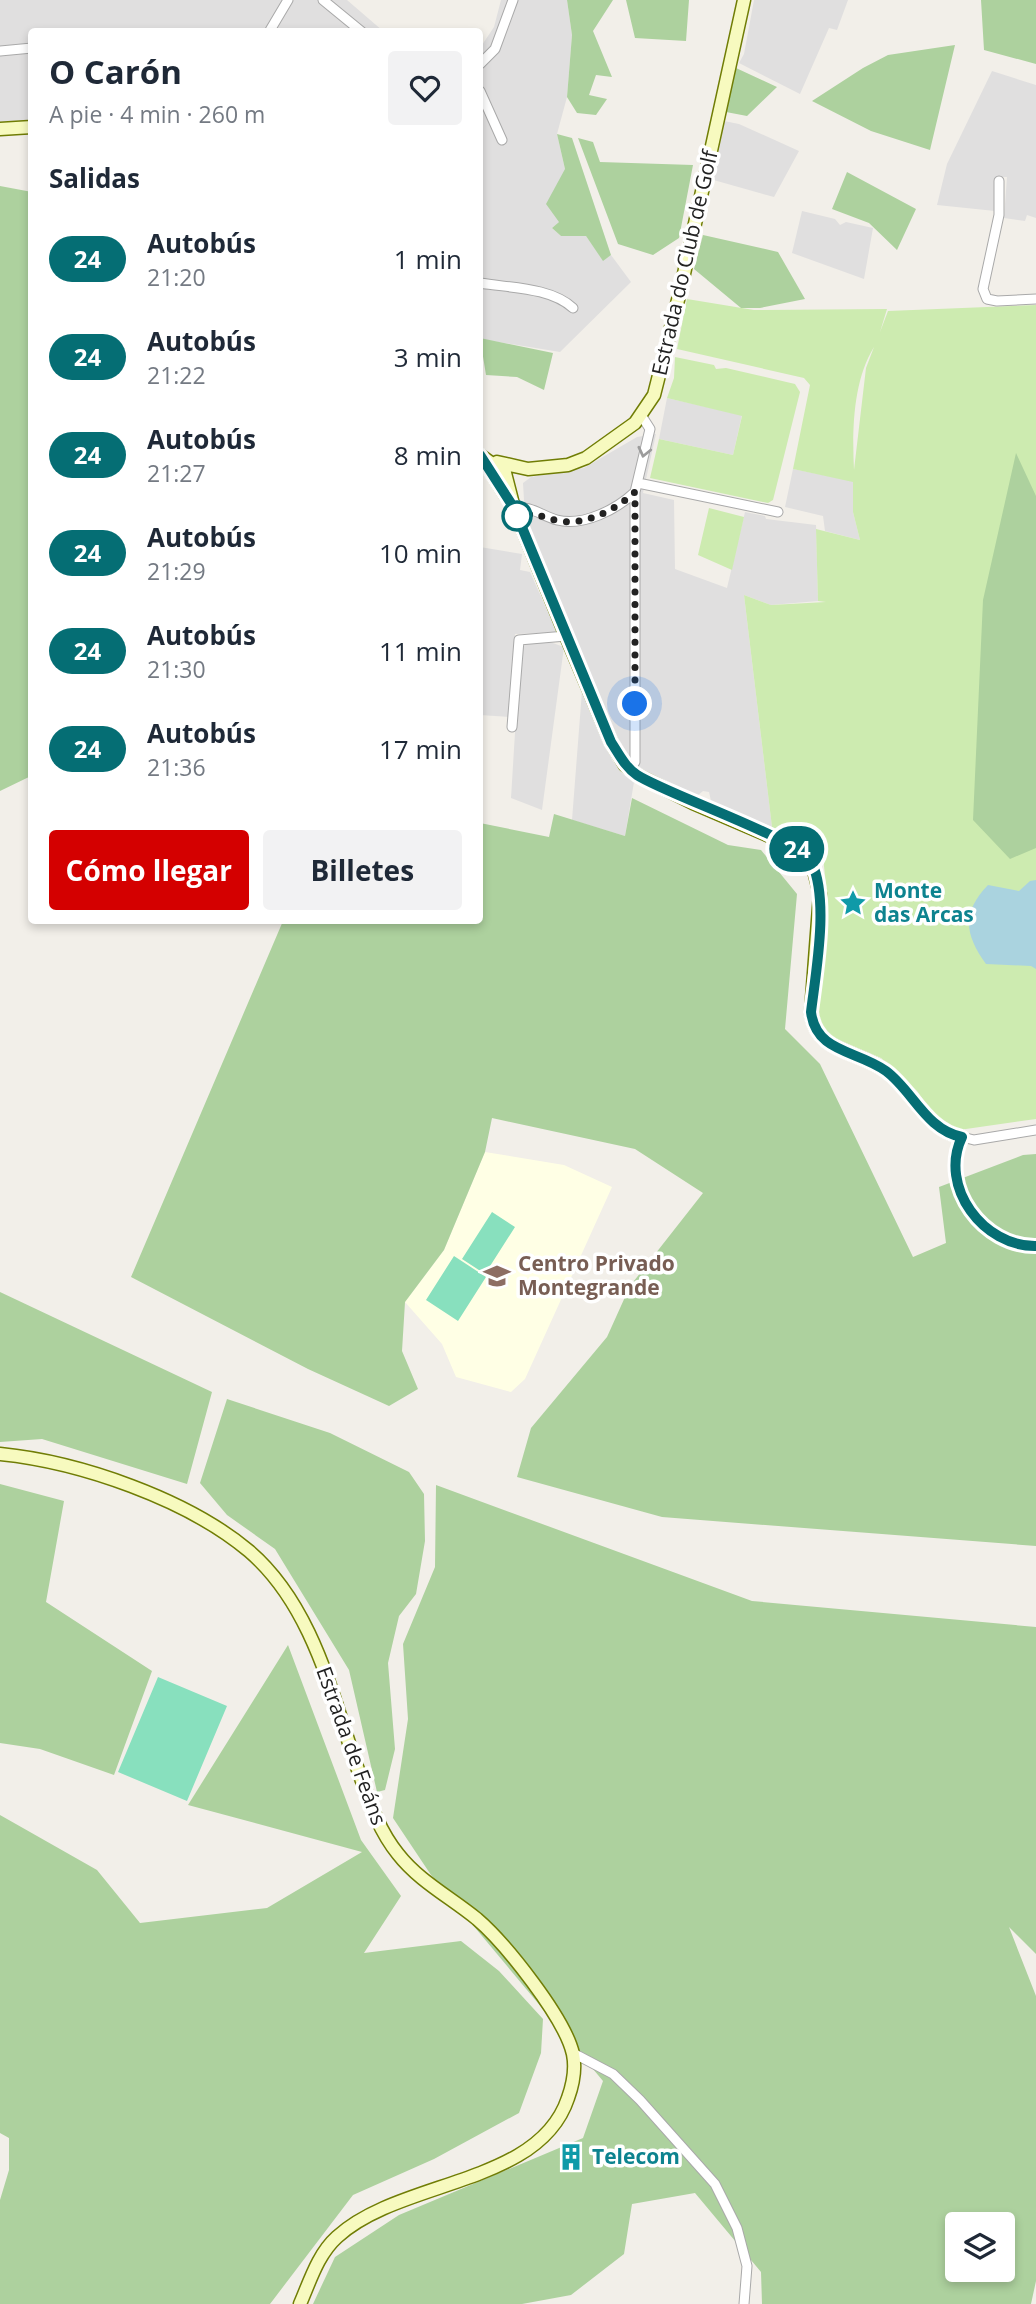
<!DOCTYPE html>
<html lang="es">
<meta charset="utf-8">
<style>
:root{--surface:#fff;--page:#f2f2f3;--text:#1f2937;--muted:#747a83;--accent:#d40000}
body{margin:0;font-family:"Open Sans",sans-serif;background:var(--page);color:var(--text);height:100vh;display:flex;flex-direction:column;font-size:26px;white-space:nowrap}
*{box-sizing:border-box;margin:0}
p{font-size:23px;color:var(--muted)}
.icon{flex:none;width:38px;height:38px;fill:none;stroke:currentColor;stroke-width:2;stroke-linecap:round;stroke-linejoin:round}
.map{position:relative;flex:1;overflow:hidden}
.drawer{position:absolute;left:28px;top:28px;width:455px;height:896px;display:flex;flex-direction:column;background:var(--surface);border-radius:7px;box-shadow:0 4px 10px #0003}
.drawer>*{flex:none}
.badge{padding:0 14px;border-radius:23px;font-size:24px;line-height:46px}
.fabs{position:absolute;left:945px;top:2212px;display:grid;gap:14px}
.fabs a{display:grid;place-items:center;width:70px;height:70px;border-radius:7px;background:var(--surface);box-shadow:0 4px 10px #0003;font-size:35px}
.you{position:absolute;width:35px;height:35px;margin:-18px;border:5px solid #fff;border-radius:50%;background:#1a73e8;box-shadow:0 0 0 10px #1a73e833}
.map>.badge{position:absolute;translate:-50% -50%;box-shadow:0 0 0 4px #fff}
h2{padding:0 21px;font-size:26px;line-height:63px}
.round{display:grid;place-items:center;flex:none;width:74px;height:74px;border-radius:7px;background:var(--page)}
.overview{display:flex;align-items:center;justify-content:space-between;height:119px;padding:0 21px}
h1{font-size:33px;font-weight:700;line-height:52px}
.action{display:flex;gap:14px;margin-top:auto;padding:14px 21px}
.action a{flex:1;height:80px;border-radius:7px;background:var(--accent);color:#fff;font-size:28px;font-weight:700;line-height:80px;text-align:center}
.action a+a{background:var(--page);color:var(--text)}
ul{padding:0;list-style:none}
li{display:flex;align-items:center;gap:21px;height:98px;padding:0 21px}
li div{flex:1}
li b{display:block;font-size:26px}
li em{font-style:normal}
li .badge{min-width:77px;font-weight:700;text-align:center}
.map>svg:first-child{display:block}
.residential{fill:#e0dfdf}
.education{fill:#ffffe5}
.grass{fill:#cdebb0;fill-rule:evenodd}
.forest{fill:#add19e;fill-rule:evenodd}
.pitch{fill:#88e0be}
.water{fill:#aad3df}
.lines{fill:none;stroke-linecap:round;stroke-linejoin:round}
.street-casing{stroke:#a9a9a9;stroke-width:11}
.secondary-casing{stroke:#707d05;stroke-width:15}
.street{stroke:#fff;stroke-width:9}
.secondary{stroke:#f7fabf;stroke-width:12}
.oneway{stroke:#9c9c9c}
.line-casing{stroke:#fff;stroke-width:16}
.line{stroke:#056e74;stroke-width:10}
.walk{stroke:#222;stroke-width:7;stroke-dasharray:0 12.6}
.stop-dot{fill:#fff;stroke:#056e74;stroke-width:3.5}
.labels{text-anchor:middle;stroke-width:7;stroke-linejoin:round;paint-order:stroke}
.street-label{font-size:21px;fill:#222;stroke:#fff}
.culture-label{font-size:21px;font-weight:bold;fill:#0d838f;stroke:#fff;text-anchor:start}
.education-label{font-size:21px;font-weight:bold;fill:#785e54;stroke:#fff;text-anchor:start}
</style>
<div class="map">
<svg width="1036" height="2304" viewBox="0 0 1036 2304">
<rect width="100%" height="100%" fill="#f2efe9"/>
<!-- residential -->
<path class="residential" d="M0,0h347l36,31 -351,1 -1,95 -31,2z
M501,0h66l5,35 -5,62 -10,37 8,35 -6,53 -7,6 9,8h25l17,24 8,-5 20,27 -71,70 -80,-13v-291l14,-21z
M754,0h94l-11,30 -8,-2 -29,66 -61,-31 5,-9z
M992,71l44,14v133l-9,-3 -2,6 -21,-3 3,-41h-12v34l-58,-6 10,-41z
M724,121l15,3 60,27 -25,46 -64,-18 7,-17z
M802,211l33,8 5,6 6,-3 27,6 -9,51 -72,-26z
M667,398l75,17 -9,40 -74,-16z
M656,434l-13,59 31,7 1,69 52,19 18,-76 20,4 1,3 50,6 2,76 -47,4 -27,-10 28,232 -61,-26 -2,-9 -6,-1 -6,5 -36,-16 -20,-11 -18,-18 -98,-234 -2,-34 8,-6 53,-9 53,-31z
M793,469l60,12v31l7,28 -35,-9 -2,-15 -38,-9z
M480,547l42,7 -2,16 10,2 26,58v3l-41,1 -5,83 -30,-2z
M550,642l14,5 -22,163 -31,-12 9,-147 6,-8z
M582,691l30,69 10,13 12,9 -9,54 -53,-16z"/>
<!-- education -->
<path class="education" d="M485,1152l79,13 48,22 -87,192 -14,13 -55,-15 -14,-33 -37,-42 39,-52z"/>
<!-- grass -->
<path class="grass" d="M687,299l67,11 133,-1 -7,23 8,-21 148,-6v814l-77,11 -26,-16 -16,-23 -36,-33 -56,-24 -7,-14 10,-117 -6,-55 -50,-21 -28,-232 27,10 55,-3 -8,-1 -2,-72 44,11 -7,-28v-30l-60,-13 17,-84 -6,-7 -127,-29zM874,347l-8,21 -12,102c-2,-40 -1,-89 20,-123z
M675,357l39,8 2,4 10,-1 69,16 5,8 -27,108 -5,3 -118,-25 9,-39 74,16 9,-39 -75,-18 7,-20z
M709,508l35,9 -12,53 -34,-15z"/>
<!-- forest -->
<path class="forest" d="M567,0h46l-20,31 19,46 -16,-2 -7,20 18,4 -11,16 -19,-2 -10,-16 5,-62z
M626,0h63l-3,41 -51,-3z
M981,0h55v64l-52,-14z
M955,45l-25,105 -59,-19 -59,-30 51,-33 25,-13z
M736,68l41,19 -30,29 -21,-4z
M557,134l15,4 39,117 -8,6 -17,-25h-25l-9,-8 7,-6 -13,-18 19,-35z
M578,138l15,4 7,20 93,3 -14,73 -26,17 -35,-11z
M847,172l69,37 -19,41 -28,-27 -37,-14z
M0,186l32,6 -1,584 -31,15z
M703,235l75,17 27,47 -45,9h-19l-47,-39z
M480,338l73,15 -9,37 -27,-13 -31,-2z
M1016,453l20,43v352l-26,11 -37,-39 10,-220z
M632,798l96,47 33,5 36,44 -12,135 35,35 93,193 33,-14 -7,-56 84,-32 13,-1v392l-374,-29 -145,-40 14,-49 76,-91 23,-51 73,-93 -68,-44 -143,-31 -7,34 -41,98 -39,52 -3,49 16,38 -29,17 -81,-37 -177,-92 152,-356 197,-1v-97l69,14 5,-23 71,22z
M0,1292l212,100 -25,92 -145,-45 -42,3z
M227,1399l103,34 79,39 15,22 1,47 -9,53 -17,22 -11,47 7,86 -10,41 -8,2 -28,-122 -74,-121 -48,-34 -27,-32z
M0,1484l64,17 -18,101 106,69 -38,104 -74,-26 -40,-6z
M436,1485l316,116 284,26v327l-27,-27 27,69v285l-5,23h-269l-1,-32 -66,-79 -63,11 -8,50 -53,41 -49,9h-209l22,-47 64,-42 184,-77 20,-57 -172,-206 -38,-57 15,-99 -5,-75 32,-77zM957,2224h46v46h-46z
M288,1645l73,195 40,56 -37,57 97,-12 38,30 44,48 -2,34 -22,60 -85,46 -81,36 -83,109h-270v-104l9,-30v-32l-9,-5v-318l97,55 43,53 127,-15 95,-56 -174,-47z"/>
<!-- pitch -->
<path class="pitch" d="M492,1212l23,15 -30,47 -23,-15z
M454,1256l32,21 -28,44 -32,-21z
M158,1677l69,29 -40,95 -69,-29z"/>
<!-- water -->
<path class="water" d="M1036,880v89l-5,-3 -45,-2c-21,-29 -25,-51 2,-79l31,6 11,-10z"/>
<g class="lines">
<defs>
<path id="street" d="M323,0l39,32
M269,32l19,-32
M0,51l32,-3
M480,64l15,-15 18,-49
M480,91l22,49
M999,181v34l-16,74 4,10 10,2 39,-2
M480,283c29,5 70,4 93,25
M638,483l140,29
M514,508c16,-3 28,8 43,12 26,7 60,-11 78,-28
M512,727l7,-87 47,-4
M630,769l5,-7v-270l15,-63 -9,-14
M1036,1130l-62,10 -12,-3c-24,50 22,110 74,109
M573,2053l40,21 27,26 75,84 22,44 10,38 -3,38"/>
<path id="secondary" d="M0,129l32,-2
M480,455l25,18 9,35 52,128 45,106 14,23 12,10 56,28 102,44 16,12 9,35 -9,118c5,41 46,38 75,59 27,20 40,59 76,66
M484,461l22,35
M497,462l31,7 40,-4 18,-7 49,-35 19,-28 26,-103 64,-292
M0,1454c80,8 187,45 249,97 63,54 82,141 108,216 11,30 20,61 41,87 21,27 52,43 79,65 28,24 88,99 96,135 3,15 0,30 -5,44 -29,88 -168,81 -231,139 -19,17 -27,44 -37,67"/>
</defs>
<!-- street casing -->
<use href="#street" class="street-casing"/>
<!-- secondary casing -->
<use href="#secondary" class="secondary-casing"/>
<!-- street -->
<use href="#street" class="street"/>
<!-- secondary -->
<use href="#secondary" class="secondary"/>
</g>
<!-- one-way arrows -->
<defs><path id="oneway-chevron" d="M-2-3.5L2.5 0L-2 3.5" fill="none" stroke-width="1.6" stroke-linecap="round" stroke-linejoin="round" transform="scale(1.75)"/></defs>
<use class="oneway" href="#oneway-chevron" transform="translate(644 452) rotate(103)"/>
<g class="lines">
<defs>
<path id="line" d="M480,455l34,53 97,234c8,12 14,25 26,33 31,20 165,65 175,88 17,38 4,108 -1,149 5,41 46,38 75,59 27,20 40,59 76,66 -24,50 22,110 74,109"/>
</defs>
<!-- line casing -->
<use href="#line" class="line-casing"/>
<!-- line -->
<use href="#line" class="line"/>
<!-- walk -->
<path class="walk" d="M517,516c23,-4 22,1 42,5 26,5 58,-12 76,-29v212"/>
</g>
<!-- icons -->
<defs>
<symbol id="sight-bare" viewBox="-9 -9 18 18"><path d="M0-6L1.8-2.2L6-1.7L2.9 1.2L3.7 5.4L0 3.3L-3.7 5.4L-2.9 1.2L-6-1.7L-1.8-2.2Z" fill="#0f9aa8" stroke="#fff" stroke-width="2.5" paint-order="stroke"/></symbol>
<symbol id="school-bare" viewBox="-9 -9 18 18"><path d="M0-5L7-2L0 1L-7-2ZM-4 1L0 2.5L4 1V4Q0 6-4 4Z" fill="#8d6e63" stroke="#fff" stroke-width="2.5" paint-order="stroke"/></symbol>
<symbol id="building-bare" viewBox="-9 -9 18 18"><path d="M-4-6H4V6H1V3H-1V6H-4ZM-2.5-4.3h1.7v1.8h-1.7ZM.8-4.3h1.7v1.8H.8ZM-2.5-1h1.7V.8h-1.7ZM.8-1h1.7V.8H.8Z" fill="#0f9aa8" stroke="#fff" stroke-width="2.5" paint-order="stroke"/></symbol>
</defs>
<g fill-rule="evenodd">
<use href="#sight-bare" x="834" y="884" width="38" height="38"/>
<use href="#school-bare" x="478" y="1257" width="38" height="38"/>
<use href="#building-bare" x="552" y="2138" width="38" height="38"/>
</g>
<!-- markers -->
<circle class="stop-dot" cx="517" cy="516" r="14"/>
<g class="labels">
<!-- street labels -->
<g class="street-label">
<text transform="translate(685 263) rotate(-77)" y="7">Estrada do Club de Golf</text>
<text transform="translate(351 1746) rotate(70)" y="7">Estrada de Feáns</text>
</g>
<!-- culture labels -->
<g class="culture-label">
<text x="874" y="898">Monte<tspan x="874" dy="24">das Arcas</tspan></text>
<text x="592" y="2164">Telecom</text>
</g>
<!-- education labels -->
<g class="education-label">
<text x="518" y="1271">Centro Privado<tspan x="518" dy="24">Montegrande</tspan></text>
</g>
</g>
</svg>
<div class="fabs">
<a><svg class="icon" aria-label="layers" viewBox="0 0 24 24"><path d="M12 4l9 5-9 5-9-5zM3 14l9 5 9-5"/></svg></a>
</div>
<div class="you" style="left:635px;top:704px"></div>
<b class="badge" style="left:797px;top:849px;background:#056e74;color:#fff">24</b>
<section class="drawer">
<div class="overview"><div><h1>O Carón</h1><p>A pie · 4 min · 260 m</p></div><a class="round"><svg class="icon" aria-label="heart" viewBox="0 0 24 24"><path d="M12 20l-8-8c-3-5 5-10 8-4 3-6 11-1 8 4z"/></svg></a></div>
<h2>Salidas</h2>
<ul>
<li><span class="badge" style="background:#056e74;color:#fff">24</span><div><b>Autobús</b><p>21:20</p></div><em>1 min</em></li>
<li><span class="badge" style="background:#056e74;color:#fff">24</span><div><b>Autobús</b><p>21:22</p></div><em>3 min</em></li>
<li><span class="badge" style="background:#056e74;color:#fff">24</span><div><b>Autobús</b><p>21:27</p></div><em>8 min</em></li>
<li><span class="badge" style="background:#056e74;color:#fff">24</span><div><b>Autobús</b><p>21:29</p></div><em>10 min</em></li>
<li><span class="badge" style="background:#056e74;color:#fff">24</span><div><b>Autobús</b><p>21:30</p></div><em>11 min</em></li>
<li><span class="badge" style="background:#056e74;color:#fff">24</span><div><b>Autobús</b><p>21:36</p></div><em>17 min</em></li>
</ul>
<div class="action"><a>Cómo llegar</a><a>Billetes</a></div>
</section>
</div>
